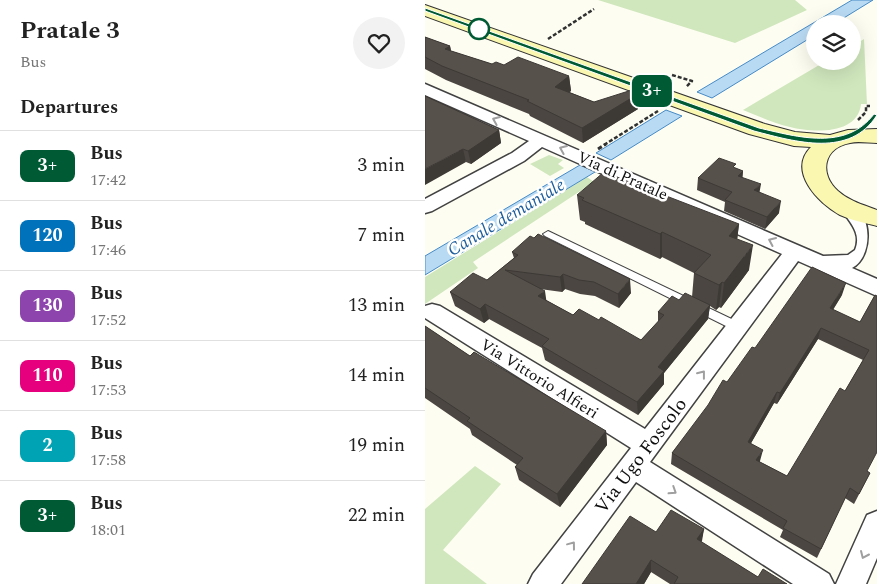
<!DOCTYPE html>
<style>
:root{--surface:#fff;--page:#f2f2f2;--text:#222;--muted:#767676;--line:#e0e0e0}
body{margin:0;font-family:Spectral,serif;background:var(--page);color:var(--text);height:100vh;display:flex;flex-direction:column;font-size:19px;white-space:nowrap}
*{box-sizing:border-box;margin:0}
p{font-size:16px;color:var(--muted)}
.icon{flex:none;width:28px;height:28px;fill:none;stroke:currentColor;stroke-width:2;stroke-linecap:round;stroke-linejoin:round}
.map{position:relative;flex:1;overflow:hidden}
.side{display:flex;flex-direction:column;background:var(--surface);width:425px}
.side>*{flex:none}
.badge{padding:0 10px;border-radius:8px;font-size:18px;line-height:32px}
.fabs{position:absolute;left:381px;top:15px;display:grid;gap:10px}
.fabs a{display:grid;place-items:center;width:55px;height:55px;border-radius:50%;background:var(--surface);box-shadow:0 5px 20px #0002;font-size:25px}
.map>.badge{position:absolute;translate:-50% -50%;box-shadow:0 0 0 2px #fff}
h2{padding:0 20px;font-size:19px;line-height:45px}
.round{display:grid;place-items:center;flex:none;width:52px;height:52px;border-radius:26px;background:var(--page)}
.head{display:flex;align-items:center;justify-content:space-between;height:85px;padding:0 20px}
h1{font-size:24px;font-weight:700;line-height:38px}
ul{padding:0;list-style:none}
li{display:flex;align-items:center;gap:15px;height:70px;padding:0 20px;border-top:1px solid var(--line)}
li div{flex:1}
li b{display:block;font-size:19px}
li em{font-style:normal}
li .badge{min-width:55px;font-weight:700;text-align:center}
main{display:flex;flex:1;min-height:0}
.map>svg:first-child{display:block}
.green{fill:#d0e7bd}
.water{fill:#b9daf3;stroke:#448ac6}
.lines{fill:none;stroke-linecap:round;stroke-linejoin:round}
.lane-casing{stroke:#424242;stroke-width:2}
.street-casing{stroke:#424242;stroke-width:3}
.secondary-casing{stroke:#313131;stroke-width:2}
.path-far1{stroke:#313131;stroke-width:2.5;stroke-dasharray:4 2;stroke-linecap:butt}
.path{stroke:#313131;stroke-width:3;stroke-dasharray:4.5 2.5;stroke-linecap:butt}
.lane{fill:#fff;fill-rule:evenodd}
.street{fill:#fff;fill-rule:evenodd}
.secondary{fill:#faf7b1;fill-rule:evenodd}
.wall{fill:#4b4641;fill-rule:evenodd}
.shaded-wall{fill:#3d3935}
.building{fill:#57514c;stroke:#3d3935;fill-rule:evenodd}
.oneway{stroke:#9f9f9f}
.line{fill:#005b35;stroke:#fff}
.stop-dot{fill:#fff;stroke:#005b35;stroke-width:2.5}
.labels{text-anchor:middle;stroke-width:5;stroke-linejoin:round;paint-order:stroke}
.street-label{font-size:16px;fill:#0f0f0f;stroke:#fff}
.water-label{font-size:18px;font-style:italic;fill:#1e5d9b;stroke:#fff}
.near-street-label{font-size:19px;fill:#0f0f0f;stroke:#fff}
</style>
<main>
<section class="side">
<div class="head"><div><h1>Pratale 3</h1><p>Bus</p></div><a class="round"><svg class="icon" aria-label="heart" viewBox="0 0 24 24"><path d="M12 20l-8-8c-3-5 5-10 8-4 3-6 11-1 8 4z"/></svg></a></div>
<h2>Departures</h2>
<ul>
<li><span class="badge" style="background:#005b35;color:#fff">3+</span><div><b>Bus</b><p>17:42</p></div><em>3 min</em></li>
<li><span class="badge" style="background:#0072bc;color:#fff">120</span><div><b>Bus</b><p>17:46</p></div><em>7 min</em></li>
<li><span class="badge" style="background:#8e44ad;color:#fff">130</span><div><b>Bus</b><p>17:52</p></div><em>13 min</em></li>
<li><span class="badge" style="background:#e6007e;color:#fff">110</span><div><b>Bus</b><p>17:53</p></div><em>14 min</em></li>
<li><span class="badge" style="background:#00a3b4;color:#fff">2</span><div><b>Bus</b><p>17:58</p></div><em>19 min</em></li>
<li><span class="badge" style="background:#005b35;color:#fff">3+</span><div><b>Bus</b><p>18:01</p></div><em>22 min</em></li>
</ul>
</section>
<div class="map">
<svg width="452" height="584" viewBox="0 0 452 584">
<rect width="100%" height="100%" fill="#fefdf2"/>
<!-- green -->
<path class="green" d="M173,0h197l12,10 -72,33z
M439,39l3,65h-6c-3,31 -48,29 -71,23 -16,-4 -32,-11 -47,-17l83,-49h27v-15z
M124,155l14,5 -5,4 6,4 -14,8 -20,-12z
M162,177l7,5 -121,80 5,6 -53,36v-27z
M50,466l26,18 -58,66 44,34h-62v-75z"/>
<!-- water -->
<path class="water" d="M427,0h21l-39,24h-19v11l-103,63 -15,-6z
M241,110l16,6 -71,44 -15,-7z
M155,165l15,7 -170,103v-19z"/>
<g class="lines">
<defs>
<path id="lane" d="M123,231l194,93 1,3 -1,3h-8l-189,-94 -2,-2z"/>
<path id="street" d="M0,84l398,172 25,-1 7,-5c7,-17 -5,-27 -13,-40l2,-4c26,-7 33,49 8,62l25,11v17l-79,-35 -148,201 179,112 5,10h-41l-157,-102 -75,102h-33l5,-10 98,-126 -206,-130v-12l7,-2 8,2 205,123 137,-175 -240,-107 -18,14 -92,50 -7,2v-14l87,-46 17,-12 -104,-46z
M452,511v47l-11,26h-30l31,-69z"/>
<path id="secondary" d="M0,5l340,119 30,8 35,3 18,-5 29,-1v14c-9,0 -19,-2 -27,0 -27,5 -31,31 -12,48 11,10 26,14 39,19v16c-12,-3 -26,-6 -37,-11 -22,-12 -53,-44 -29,-68l-17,-1 -45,-12 -324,-118z"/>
</defs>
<!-- lane casing -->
<use href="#lane" class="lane-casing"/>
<!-- street casing -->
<use href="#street" class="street-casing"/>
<!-- secondary casing -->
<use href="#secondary" class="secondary-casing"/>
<!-- path-far1 -->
<path class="path-far1" d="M123,39l46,-30
M247,75l20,6 -6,6
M433,120l8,-8v-6h4
M179,145l54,-34"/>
<!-- path -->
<path class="path" d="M173,149l8,-5"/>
<!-- lane -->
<use href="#lane" class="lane"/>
<!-- street -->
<use href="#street" class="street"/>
<!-- secondary -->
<use href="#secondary" class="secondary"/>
</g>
<!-- wall -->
<path class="wall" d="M0,37l25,9 1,5 41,13 77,12 2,15 -2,1 25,10 44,-8v15l-55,34 -53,-27 -1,-2 -83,-34 -21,-11z
M0,96l74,34 2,13 -30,21 -5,-2z
M310,168l8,3 -1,7 18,15 19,20 -14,16 -41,-18 1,-9 -28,-12 1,-12z
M152,195l162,29 -2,16 12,30 -28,38 -2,-1 -3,3 -6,-4 -2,13 -44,54v11l-26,31 -93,-55 -3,-12 -53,-29 -5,4 -29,-17 -5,-14 37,-12 27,-22 -2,-6 119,41 -12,15 -24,-12 -15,-2 -15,-5 -3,3 -22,-3 6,11 27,15 26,5 42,20 17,-18v-10l21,-12 13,-3 2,-24 -32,-16 -2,2 -75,-35v-2l-5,-2z
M417,295l-9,15 27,12 15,-27 -8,176 3,2 -16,31 -9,-6 -28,60 -37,-21 3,-7 -112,-66 1,-11 55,-71 28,-34zM393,339l45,21 -18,31 -58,85 -27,-14v-1l-9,-18 23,-40 3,1z
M0,326l45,30 136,75 1,14 -47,62 -41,-27 -4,-13 2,-2 -45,-30 -2,-6 -45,-31z
M279,529l-3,13 57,35 29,7h-117l-19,-12 -7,12h-62l74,-52z"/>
<!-- shaded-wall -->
<path class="shaded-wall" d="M25,46l3,14 -8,-11z
M144,76l2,15 -14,10 -2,-14z
M213,94v15l-55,34 -1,-15z
M74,130l2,13 -30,21 -3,-13z
M38,149l3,13 -41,23v-16z
M318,171l-1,12 -4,-7z
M336,184l-2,11 -5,-5z
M356,201l-2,12 -14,16 2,-12z
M314,224l-3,25 -7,-13z
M237,232v25l-2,2v-25z
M328,245l-4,25 -28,38 3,-25z
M138,274l2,15 -3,3 -2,-15z
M205,279l1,14 -12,15 -1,-14z
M297,282l-3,25 -3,3 3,-25z
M421,283l-4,12 -16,25 4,-12z
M120,291l2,14 -9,-9z
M60,304l4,15 -5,4 -4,-14z
M285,305l-2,14 -44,54v11l-26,31 -1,-13 21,-35z
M396,328l-3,11 -41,65 3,-11z
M352,392l-3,11 -28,49 2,-10z
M181,431l1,14 -47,62 -3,-13z
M338,450l-3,11 -6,10 2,-11z
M279,529l-2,12 -6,11 1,-13z
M226,560v12l-7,12h-8z"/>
<!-- building -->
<path class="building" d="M0,37l25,9 -5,3 47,15 4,-2 8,3 14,-8 51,19 -14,11 39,15 41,-13 3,5 -56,34 -55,-27 2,-1 -87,-34 -17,-9z
M0,96l74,34 -31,21 -5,-2 -38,20z
M294,158l17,6 -3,3 10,4 -5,5 23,8 -7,6 27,11 -14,16 -42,-17 7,-8 -34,-14z
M179,172l135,52 -10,12 24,9 -29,38 -2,-1 -3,3 -25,-12 17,-18 -49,-23 -2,2 -78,-34 2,-2 -7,-3z
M113,234l92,45 -12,15 -24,-12 -15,-2 -16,-6 -3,3 -55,-7 40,21 -7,5 35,19 6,-6 20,11 2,-3 40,23 23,-25 -6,-3 14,-16 7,4 6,-7 25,12 -52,62 6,4 -27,31 -95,-56 7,-7 -64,-35 -5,5 -30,-17 23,-19 14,7 31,-25 -6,-3 18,-16 4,2z
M387,267l34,16 -16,25 30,14 15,-27 2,1v156l-10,19 3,2 -11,21 -9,-6 -29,61 -38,-21 4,-7 -115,-68 36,-48 15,-25 4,2 25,-35 3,1zM396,328l48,22 -24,41 -5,-3 -53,88 -31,-16 7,-10 -15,-8 29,-50 3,1z
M0,326l45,30 4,-4 132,79 -49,63 -42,-27 8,-9 -56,-37 3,-3 -45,-30z
M246,510l33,19 -7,10 61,38 5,-8 24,15h-113l4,-7 -27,-17 -15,24h-54l48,-68 26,16z"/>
<!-- one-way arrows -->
<defs><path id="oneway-chevron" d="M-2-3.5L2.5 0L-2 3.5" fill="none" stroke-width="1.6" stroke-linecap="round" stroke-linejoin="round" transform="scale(1.25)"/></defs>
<g class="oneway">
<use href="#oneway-chevron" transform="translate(71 120) rotate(-157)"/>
<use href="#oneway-chevron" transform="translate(138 149) rotate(-157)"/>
<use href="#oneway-chevron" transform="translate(347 241) rotate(-156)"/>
<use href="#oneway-chevron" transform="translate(277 374) rotate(-52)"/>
<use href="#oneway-chevron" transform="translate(248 491) rotate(33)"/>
<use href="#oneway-chevron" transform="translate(147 545) rotate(-53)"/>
<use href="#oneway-chevron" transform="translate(439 555) rotate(114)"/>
</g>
<!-- line -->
<path class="line" d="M0,8l334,120c39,9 87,23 115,-14l3,1c-27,43 -81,27 -123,16l-329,-120z"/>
<!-- markers -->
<circle class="stop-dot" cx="54" cy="29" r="10"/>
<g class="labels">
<!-- street labels -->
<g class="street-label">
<text transform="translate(198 175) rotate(24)" y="6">Via di Pratale</text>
<text transform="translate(115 378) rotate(32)" y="6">Via Vittorio Alfieri</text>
</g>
<!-- water labels -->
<g class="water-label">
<text transform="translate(81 217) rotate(-31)" y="6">Canale demaniale</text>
</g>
<!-- near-street labels -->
<g class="near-street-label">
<text transform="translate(215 455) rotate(-53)" y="7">Via Ugo Foscolo</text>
</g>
</g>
</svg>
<div class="fabs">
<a><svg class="icon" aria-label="layers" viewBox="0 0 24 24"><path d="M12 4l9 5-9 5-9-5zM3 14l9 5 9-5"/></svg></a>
</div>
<b class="badge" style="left:227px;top:91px;background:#005b35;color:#fff">3+</b>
</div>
</main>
